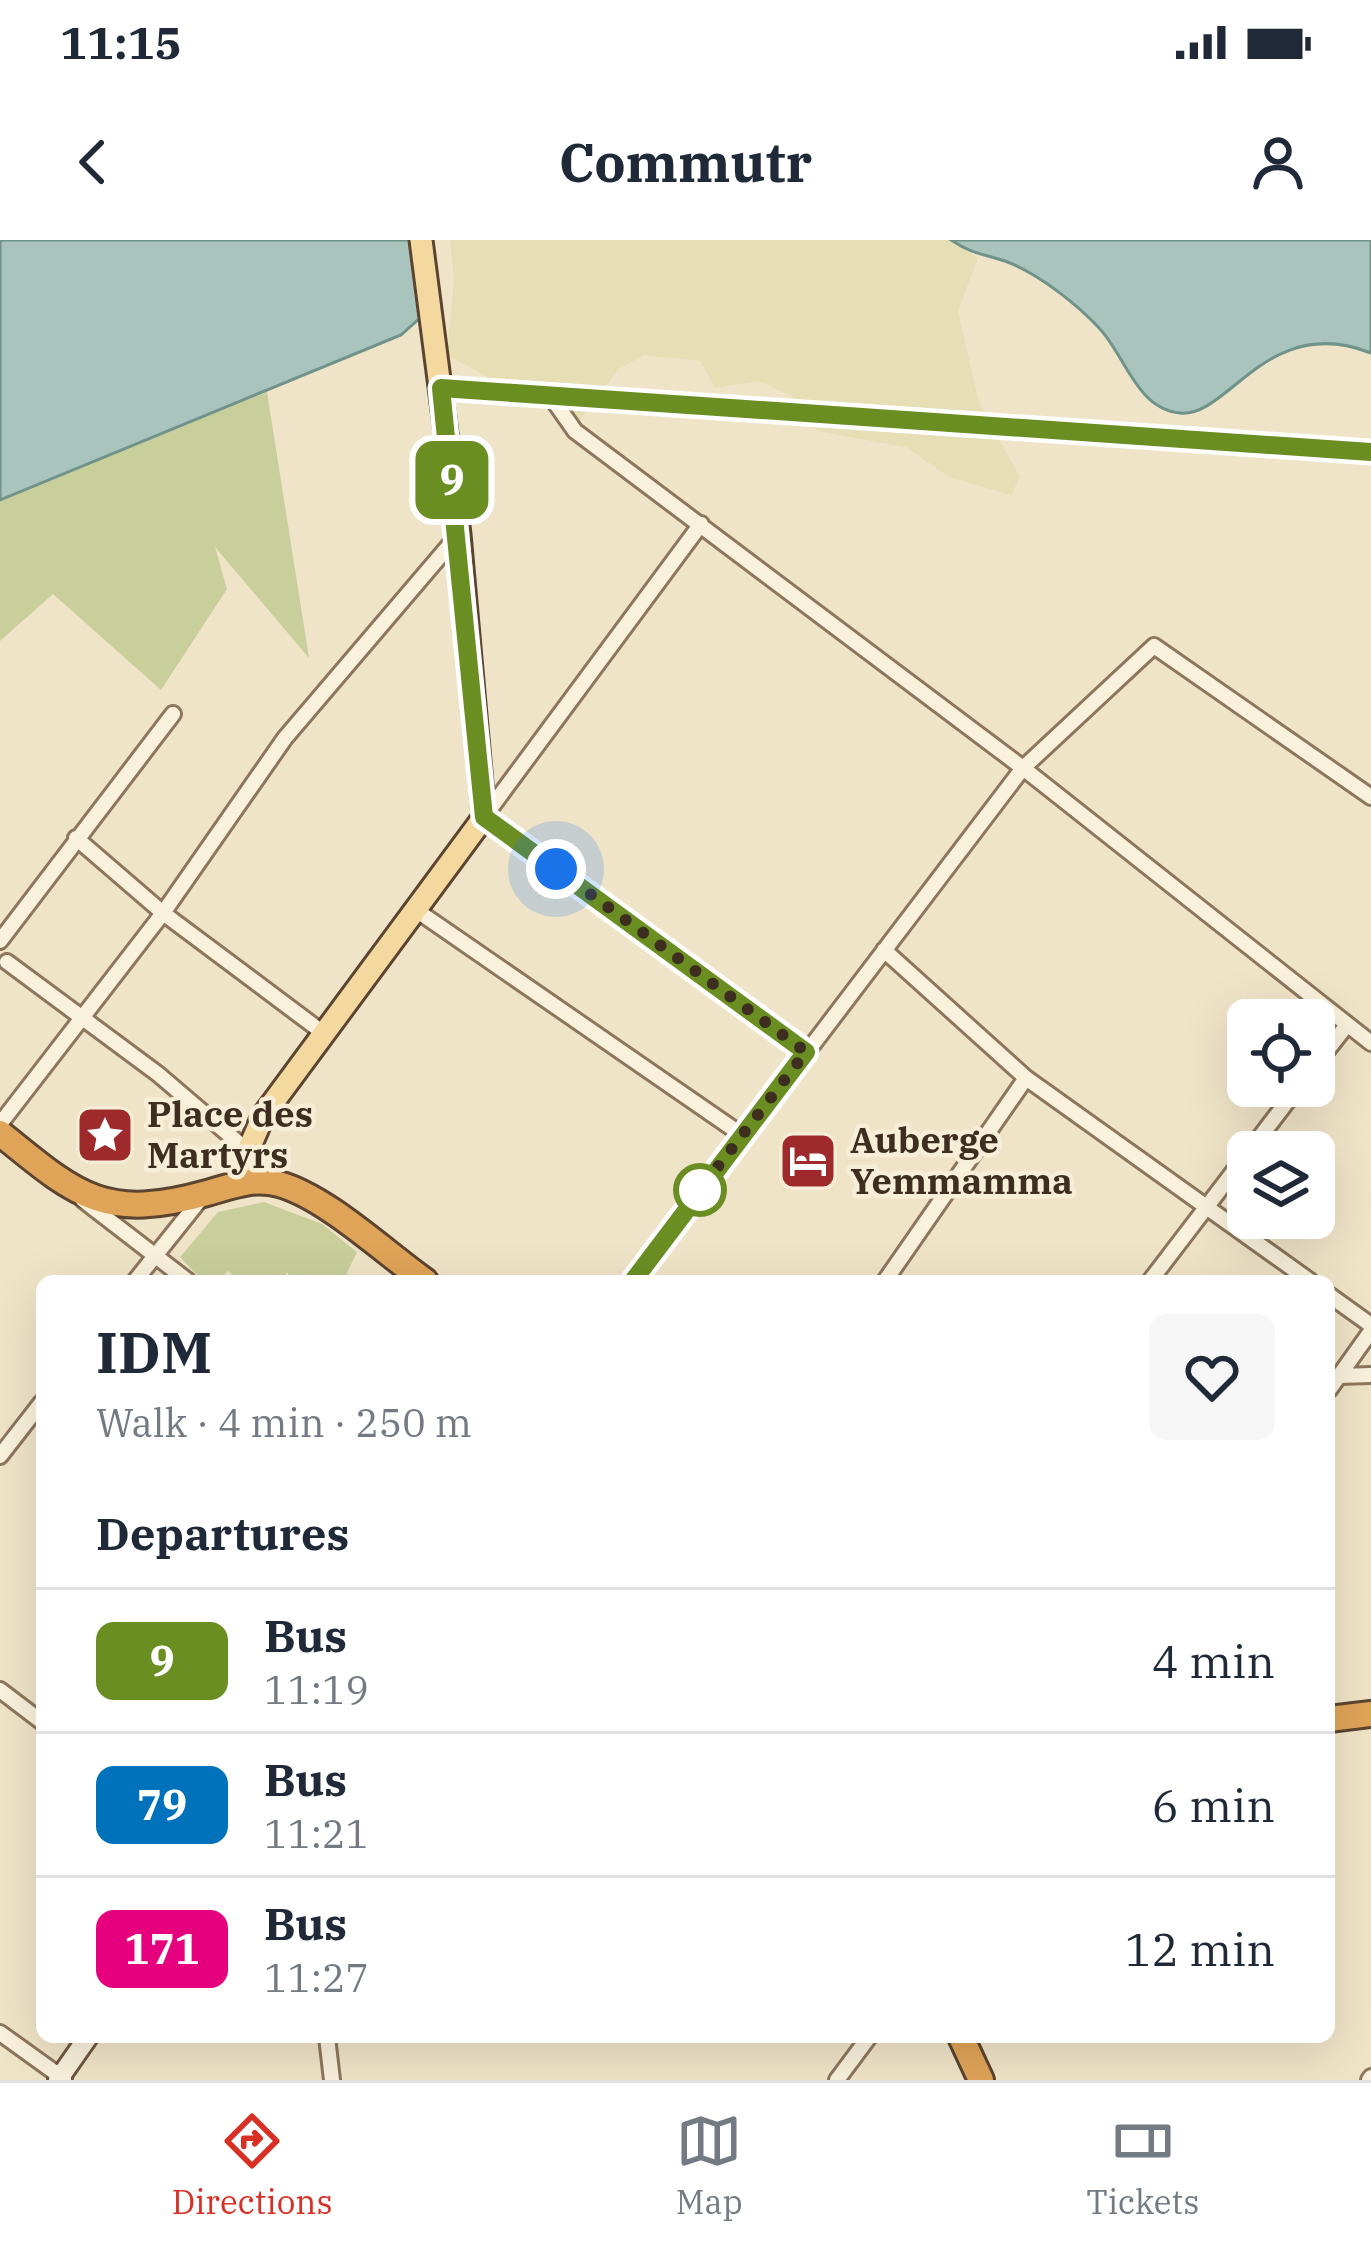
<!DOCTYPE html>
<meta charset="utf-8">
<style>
:root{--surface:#fff;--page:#f6f6f7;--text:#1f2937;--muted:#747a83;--line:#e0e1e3;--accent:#d93025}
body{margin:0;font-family:"IBM Plex Serif",serif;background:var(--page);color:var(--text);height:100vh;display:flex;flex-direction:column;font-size:45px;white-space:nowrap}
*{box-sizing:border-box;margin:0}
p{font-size:39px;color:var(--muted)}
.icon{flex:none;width:66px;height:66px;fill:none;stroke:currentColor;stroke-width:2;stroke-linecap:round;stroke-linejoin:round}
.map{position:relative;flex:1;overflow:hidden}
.drawer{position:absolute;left:36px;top:1035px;width:1299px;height:768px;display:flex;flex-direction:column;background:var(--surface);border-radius:18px;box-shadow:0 12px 48px #0002}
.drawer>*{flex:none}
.badge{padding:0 24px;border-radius:18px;font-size:42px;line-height:78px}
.controls{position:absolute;left:1227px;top:759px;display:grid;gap:24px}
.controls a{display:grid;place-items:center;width:108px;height:108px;border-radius:18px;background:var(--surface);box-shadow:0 12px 48px #0002;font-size:60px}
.you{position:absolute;width:60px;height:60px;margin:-30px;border:9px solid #fff;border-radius:50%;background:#1a73e8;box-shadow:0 0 0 18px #1a73e833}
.map>.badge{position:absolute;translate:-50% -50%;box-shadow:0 0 0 6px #fff}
h2{padding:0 60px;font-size:45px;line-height:108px}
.round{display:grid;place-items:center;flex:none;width:126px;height:126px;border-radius:18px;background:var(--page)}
.head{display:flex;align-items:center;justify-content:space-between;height:204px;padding:0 60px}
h1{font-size:57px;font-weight:800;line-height:90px}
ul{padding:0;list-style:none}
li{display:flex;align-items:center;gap:36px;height:144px;padding:0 60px;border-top:3px solid var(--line)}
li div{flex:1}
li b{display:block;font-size:45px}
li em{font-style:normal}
li .badge{min-width:132px;font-weight:700;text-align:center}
.status{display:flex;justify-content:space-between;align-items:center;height:84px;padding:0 60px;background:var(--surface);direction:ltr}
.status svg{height:33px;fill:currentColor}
header{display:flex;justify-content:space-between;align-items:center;height:156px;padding:0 60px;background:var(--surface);font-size:54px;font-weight:800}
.dock{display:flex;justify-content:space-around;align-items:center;height:168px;border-top:3px solid var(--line);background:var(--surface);font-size:33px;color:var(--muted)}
.dock a{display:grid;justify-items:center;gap:6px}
.dock .selected{color:var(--accent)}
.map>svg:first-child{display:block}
.farmland{fill:#e6deb5}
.green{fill:#c9cf9b}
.water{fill:#a9c4bc;stroke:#6f938a;stroke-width:3}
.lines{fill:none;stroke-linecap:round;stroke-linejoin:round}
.street-casing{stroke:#8d765c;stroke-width:20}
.secondary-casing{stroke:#6f573f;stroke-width:24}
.primary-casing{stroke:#5b4430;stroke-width:27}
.highway-casing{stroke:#5b4430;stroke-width:30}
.street{stroke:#faf1dc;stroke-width:14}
.secondary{stroke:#faf1dc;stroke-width:18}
.primary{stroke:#f3d9a0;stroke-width:21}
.highway{stroke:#e0a458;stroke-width:24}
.line-casing{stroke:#fff;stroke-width:27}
.line{stroke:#6b8e23;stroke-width:18}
.walk{stroke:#3d2e20;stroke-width:12;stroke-dasharray:0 21.6}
.stop-dot{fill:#fff;stroke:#6b8e23;stroke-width:6}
.labels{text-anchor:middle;stroke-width:9;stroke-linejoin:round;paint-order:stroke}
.poi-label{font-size:36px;font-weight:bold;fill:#3d2e20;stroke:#f7eed8;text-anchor:start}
</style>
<div class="status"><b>11:15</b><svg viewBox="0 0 49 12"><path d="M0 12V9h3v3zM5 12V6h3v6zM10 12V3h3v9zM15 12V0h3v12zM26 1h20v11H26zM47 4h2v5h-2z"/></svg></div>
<header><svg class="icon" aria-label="back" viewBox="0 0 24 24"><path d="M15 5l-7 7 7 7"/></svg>Commutr<svg class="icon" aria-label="person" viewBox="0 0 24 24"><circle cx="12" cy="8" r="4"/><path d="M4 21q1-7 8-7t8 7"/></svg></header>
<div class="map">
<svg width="1371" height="1840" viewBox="0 0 1371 1840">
<rect width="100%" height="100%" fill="#f0e4c8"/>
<!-- farmland -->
<path class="farmland" d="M450,0h501l27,18 -20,53 21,92 41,74 -9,18 -62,-18 -43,-30 -89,-16 -25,-35 -33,-15 -44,7 -15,-27 -56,-6 -25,14 -43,56 -129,-70 7,-76z"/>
<!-- green -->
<path class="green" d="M267,152l42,266 -94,-111 12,42 -66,101 -108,-96 -53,47v-141z
M264,962l58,22 35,28 -14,29h-50l-6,-9 -4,9h-43l-12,-10 -10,10h-15l-23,-24 38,-45z"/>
<!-- water -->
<path class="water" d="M0,0h421l9,69 -29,26 -401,165z
M951,0h420v113c-104,-41 -142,65 -191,60 -43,-4 -55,-57 -80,-84 -22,-24 -59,-53 -90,-66 -23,-9 -35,-7 -59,-23z"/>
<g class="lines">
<defs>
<path id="street" d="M441,148l930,64
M549,154l26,37 448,337 348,275
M701,284l-217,293 322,235
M76,598l87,75 159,119
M416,670l326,225
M0,701l173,-227
M884,710l142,128 284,203
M7,722l151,112 90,77
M1314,827l33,-42
M0,884l163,-211 122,-175 174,-204
M83,960l105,81
M135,1041l68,-85
M633,1041l390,-513 131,-122 217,151
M885,1041l141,-203
M1150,1041l149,-195
M1329,1055l42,30
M1339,1136l32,-1
M1329,1150l42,-59
M0,1216l42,-54
M0,1450l42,32
M0,1793l64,46
M327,1797l5,43
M837,1840l32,-43
M1369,1840l2,-3"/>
<path id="secondary" d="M58,1840l30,-43"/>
<path id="primary" d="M244,942l4,-31 15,-35 221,-299 -25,-283 -38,-294"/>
<path id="highway" d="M0,893c76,62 104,89 207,60 25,-7 46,-16 72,-9 47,13 105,68 146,97
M1329,1479l42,-5
M961,1797l20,43"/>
</defs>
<!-- street casing -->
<use href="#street" class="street-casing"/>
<!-- secondary casing -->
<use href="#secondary" class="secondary-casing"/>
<!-- primary casing -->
<use href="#primary" class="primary-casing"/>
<!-- highway casing -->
<use href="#highway" class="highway-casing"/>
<!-- street -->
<use href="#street" class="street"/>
<!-- secondary -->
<use href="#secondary" class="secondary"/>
<!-- primary -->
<use href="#primary" class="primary"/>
<!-- highway -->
<use href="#highway" class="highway"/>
</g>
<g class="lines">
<defs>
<path id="line" d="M633,1041l173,-229 -322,-235 -43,-429 930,64"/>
</defs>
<!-- line casing -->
<use href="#line" class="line-casing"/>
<!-- line -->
<use href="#line" class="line"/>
<!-- walk -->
<path class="walk" d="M556,629l250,183 -106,138"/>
</g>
<!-- icons -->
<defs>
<symbol id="sight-square" viewBox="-11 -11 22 22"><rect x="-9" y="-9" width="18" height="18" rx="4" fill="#9e2a2b" stroke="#f7eed8"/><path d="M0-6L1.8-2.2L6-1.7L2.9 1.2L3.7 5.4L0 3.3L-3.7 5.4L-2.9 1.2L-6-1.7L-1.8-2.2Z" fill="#fff"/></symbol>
<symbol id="hotel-square" viewBox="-11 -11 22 22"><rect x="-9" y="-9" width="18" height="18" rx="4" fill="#9e2a2b" stroke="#f7eed8"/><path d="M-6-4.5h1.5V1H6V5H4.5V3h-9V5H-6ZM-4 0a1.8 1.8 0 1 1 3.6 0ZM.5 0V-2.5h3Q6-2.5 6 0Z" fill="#fff"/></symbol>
</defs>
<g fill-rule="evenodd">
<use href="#sight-square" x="72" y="862" width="66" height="66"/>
<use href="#hotel-square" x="775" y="888" width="66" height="66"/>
</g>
<!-- markers -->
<circle class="stop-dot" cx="700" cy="950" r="24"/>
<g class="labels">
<!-- poi labels -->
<g class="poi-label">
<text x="147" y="887">Place des<tspan x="147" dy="41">Martyrs</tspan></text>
<text x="850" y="913">Auberge<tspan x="850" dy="41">Yemmamma</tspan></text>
</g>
</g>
</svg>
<div class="controls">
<a><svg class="icon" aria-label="locate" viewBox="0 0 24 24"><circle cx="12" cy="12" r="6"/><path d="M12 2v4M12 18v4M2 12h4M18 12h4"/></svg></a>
<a><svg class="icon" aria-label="layers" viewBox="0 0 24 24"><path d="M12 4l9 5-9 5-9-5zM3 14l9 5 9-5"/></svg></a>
</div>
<div class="you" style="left:556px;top:629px"></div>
<b class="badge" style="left:452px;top:240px;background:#6b8e23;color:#fff">9</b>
<section class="drawer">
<div class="head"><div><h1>IDM</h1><p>Walk · 4 min · 250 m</p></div><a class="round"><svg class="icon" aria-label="heart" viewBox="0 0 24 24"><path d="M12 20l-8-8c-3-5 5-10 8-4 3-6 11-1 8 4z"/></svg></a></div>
<h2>Departures</h2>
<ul>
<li><span class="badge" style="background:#6b8e23;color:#fff">9</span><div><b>Bus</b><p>11:19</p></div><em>4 min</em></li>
<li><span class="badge" style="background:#0072bc;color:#fff">79</span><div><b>Bus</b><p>11:21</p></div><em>6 min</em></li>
<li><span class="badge" style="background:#e6007e;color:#fff">171</span><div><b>Bus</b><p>11:27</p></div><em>12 min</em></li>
</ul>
</section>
</div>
<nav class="dock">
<a class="selected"><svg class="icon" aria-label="directions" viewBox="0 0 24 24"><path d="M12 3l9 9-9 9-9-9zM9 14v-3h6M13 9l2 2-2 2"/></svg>Directions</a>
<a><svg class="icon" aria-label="map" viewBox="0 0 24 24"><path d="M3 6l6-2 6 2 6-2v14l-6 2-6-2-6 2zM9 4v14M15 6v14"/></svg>Map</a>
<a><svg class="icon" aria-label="tickets" viewBox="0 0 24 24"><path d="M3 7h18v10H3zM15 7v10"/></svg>Tickets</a>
</nav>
